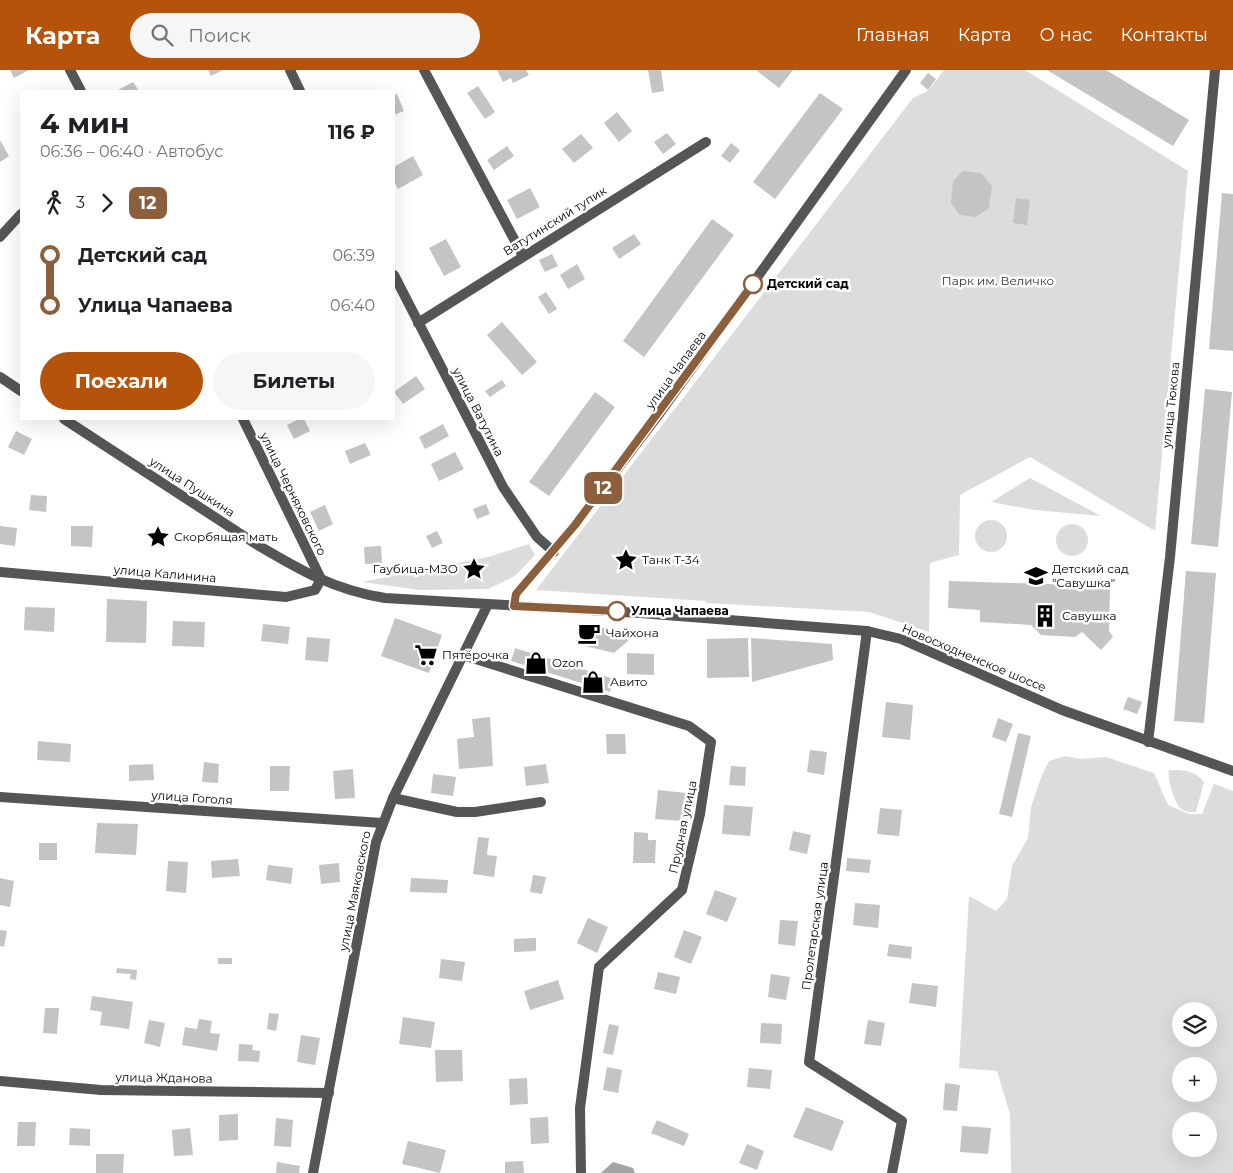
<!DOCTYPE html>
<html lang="ru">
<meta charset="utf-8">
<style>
:root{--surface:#fff;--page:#f6f6f6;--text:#202124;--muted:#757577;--accent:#b45309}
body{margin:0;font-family:Montserrat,sans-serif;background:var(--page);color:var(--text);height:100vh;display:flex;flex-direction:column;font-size:19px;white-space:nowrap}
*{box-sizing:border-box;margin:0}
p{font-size:16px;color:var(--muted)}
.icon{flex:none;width:28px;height:28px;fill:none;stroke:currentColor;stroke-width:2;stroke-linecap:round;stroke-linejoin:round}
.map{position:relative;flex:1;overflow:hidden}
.panel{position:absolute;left:20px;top:20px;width:375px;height:330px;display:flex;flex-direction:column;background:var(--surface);border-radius:0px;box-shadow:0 5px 20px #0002}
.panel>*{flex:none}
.badge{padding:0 10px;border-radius:8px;font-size:18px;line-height:32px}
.fabs{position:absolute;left:1172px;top:932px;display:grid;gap:10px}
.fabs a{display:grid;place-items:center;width:45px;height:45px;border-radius:50%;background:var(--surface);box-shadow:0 5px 20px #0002;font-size:25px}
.map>.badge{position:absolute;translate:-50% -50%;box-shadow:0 0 0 2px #fff}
.legs{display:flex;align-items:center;gap:8px;height:55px;padding:0 20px;font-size:16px}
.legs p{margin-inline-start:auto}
.headline{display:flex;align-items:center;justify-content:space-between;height:85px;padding:0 20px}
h1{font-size:28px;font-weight:700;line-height:38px}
.action{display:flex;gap:10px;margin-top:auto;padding:10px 20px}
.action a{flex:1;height:58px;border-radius:30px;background:var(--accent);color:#fff;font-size:20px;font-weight:700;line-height:58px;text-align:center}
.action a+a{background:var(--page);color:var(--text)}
ul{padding:0 20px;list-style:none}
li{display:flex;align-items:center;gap:18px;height:50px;font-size:19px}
li i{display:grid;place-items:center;width:8px;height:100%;margin:0 6px;background:currentColor}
li i::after{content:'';width:12px;height:12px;margin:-6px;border:4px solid;border-radius:50%;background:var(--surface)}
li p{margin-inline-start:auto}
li:first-child i{background:linear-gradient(#0000 50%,currentColor 0)}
li:last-child i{background:linear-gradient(currentColor 50%,#0000 0)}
header{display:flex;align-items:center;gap:30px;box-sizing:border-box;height:70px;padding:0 25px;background:var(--accent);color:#fff}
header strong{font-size:24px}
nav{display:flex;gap:28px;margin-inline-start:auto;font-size:18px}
.search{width:350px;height:45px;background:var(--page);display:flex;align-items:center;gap:12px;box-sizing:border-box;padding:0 18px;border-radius:28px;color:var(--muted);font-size:19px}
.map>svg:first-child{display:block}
.green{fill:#dcdcdc;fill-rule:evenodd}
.water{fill:#a3a3a3}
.building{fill:#c4c4c4}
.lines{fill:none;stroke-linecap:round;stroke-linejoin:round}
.minor{stroke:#555;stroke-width:10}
.tertiary{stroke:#555;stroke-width:10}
.line-1-casing{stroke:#fff;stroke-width:11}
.line-1{stroke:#8b5e3c;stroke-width:8}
.stop-1-dot{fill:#fff;stroke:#8b5e3c;stroke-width:2.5}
.labels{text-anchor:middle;stroke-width:5;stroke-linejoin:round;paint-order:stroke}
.street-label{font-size:12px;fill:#000;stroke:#fff}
.park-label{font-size:12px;fill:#333;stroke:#fff}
.stop-label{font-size:12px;font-weight:bold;fill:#000;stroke:#fff;text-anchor:start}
.poi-label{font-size:12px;fill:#000;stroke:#fff;text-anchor:start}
</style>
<header>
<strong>Карта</strong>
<div class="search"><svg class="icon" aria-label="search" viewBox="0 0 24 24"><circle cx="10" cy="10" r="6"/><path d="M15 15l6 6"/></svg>Поиск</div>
<nav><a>Главная</a><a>Карта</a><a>О нас</a><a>Контакты</a></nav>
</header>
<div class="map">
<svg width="1233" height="1103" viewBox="0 0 1233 1103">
<rect width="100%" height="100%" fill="#fff"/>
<!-- green -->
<path class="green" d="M944,0h81l163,101 -33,360 -125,-74 -70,38 -1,60 -29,8 -1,69 -60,-20 -163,-9 -1,-2 -169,-11 377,-492 15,-7z
M1030,408l71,38 -66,-6 -44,-8z
M975 466a16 16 0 1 1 32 0a16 16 0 1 1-32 0Z
M1056 470a16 16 0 1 1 32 0a16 16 0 1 1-32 0Z
M529,474l6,11 -20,21 -27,13 -68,1 -58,-8 126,-25z
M1065,686l15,3 26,-2 48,16 14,32 21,9h13l12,-30 19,7v382h-222l-1,-59 -13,-43 -38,-3 10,-172 27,15 11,-12 5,-33 16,-28 3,-31 11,-32 7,-14zM1181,941h28v28h-28zM1181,996h28v28h-28zM1181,1051h28v28h-28z
M1169,700c14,0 26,0 35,12l-8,30c-6,0 -11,0 -16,-4 -6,-8 -13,-28 -11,-38z"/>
<!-- water -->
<path class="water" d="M613,1092l20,6 2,5h-34z"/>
<!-- building -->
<path class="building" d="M10,0h19l-15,8z
M208,0h15l-12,6z
M497,0h29l3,5 -16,8 -2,-5 -8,4z
M648,0h13l3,21 -12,2z
M756,0h37l-14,18z
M1047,0h59l83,50 -16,26z
M928,3l8,6 -8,11 -8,-7z
M133,12l6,9h-23z
M478,16l17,26 -10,7 -18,-26z
M820,23l23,16 -68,90 -22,-17z
M397,24l7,17 -10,4v-20z
M617,42l15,19 -13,11 -15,-19z
M667,63l9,11 -13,10 -9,-12z
M581,64l12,14 -19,15 -12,-14z
M0,70l9,16 -9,6z
M731,73l9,7 -10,13 -9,-7z
M507,76l7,10 -20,14 -7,-10z
M413,86l10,19 -25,14 -4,-8v-14z
M963,101l18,2 11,13 -3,22 -13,9 -16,-2 -9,-12 2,-22z
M530,118l10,19 -23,12 -10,-19z
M1222,123l11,1v157l-24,-2z
M1016,128l14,2 -3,25 -14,-2z
M712,149l22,16 -90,122 -21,-16z
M634,164l7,10 -22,15 -7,-11z
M446,169l15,28 -17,9 -15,-28z
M552,184l6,12 -13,6 -6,-12z
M577,194l8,15 -17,10 -8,-14z
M546,222l11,17 -8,5 -11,-17z
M502,252l35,40 -15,13 -35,-40z
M416,306l9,13 -22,15 -9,-12z
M502,310l4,6 -16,11 -5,-6z
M1205,319l27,3 -14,155 -27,-3z
M595,322l20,15 -66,89 -20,-14z
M299,349h5l6,12 -16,8 -7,-14z
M443,354l6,12 -24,13 -6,-12z
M16,361l16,8 -8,16 -16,-8z
M365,373l6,12 -21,9 -5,-13z
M455,382l9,17 -25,12 -8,-17z
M31,425l16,1 -1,16 -17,-2z
M486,434l4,10 -13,5 -4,-10z
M325,435l8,19 -14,7 -9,-19z
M0,456l17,2 -2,18 -15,-2z
M71,456h22l-1,21 -21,-1z
M437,461l6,12 -11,5 -6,-12z
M381,476l1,17 -17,1 -1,-17z
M1186,501l30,2 -12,150 -30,-2z
M949,511l161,5 -1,45 4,6 -12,13 -19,-18 -7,5 -34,-2 -10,-10 -51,-3v-12l-32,-2z
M107,529l40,2 -1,42 -40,-1z
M25,537l30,1 -1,24 -30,-2z
M395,548l47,17 -13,38 -48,-17z
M173,551l32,1 -1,25 -32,-1z
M263,554l27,3 -2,17 -27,-3z
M607,557l22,13 -15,13 -29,-7 -3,-14z
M307,567l23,2 -2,23 -23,-2z
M748,568l1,39 -42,1v-39z
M751,568l81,6 1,16 -81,22z
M515,578l99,31 -4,13 -99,-31z
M627,583l27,1v21l-27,-1z
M1128,627l14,5 -5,12 -14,-5z
M886,632l27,3 -3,35 -28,-3z
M490,647l3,49 -34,3 -2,-30 17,-2 -2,-18z
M998,648l15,6 -7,18 -14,-5z
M1018,663l13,3 -19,81 -13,-3z
M606,664h19l1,20h-19z
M38,671l33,3 -1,18 -33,-2z
M810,680l17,2 -3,23 -17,-3z
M204,692l15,2 -1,19 -16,-1z
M153,694l1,16 -25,1v-16z
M546,694l3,19 -23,3 -2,-19z
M270,696h20l-1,25h-19z
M731,696l15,1 -1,19 -16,-1z
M353,699l2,29 -20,1 -2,-28z
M433,704l23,3 -3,19 -22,-3z
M658,720l28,3 -3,28 -28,-2z
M724,735l29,2 -3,29 -28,-2z
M880,738l22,2 -3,26 -22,-2z
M97,753l41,1 -2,31 -41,-2z
M793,761l18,4 -4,19 -18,-4z
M634,762l14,1v7h8l-1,23h-22z
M478,767l11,1 -2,17 10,1 -3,21 -21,-3z
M39,773h18v17h-18z
M847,788l24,2 -2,13 -23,-2z
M238,789l2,17 -28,2 -1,-17z
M168,791l20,1 -2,31 -20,-2z
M339,793l1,19 -19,2 -2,-19z
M268,795l25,3 -2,16 -25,-4z
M533,805l13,2 -4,17 -12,-2z
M0,808l14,3 -4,26 -10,-2z
M411,808l37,2 -1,13 -37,-1z
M715,820l22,8 -10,24 -21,-8z
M855,833l25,2 -2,23 -25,-3z
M588,848l20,9 -11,26 -20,-10z
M780,850l18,1 -3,25 -17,-2z
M0,860l7,1 -3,16 -4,-1z
M684,860l18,7 -11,27 -17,-7z
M536,868v13l-22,1v-13z
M889,874l23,3 -1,12 -24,-3z
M218,888h14v6h-14z
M441,889l24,3 -3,19 -23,-3z
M117,898l20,2 -1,10 -6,-1 1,-5 -15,-1z
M658,902l22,5 -4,17 -22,-5z
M771,904l19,3 -4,23 -18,-3z
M558,910l6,19 -34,11 -6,-19z
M912,913l26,3 -2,21 -27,-4z
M92,926l41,6 -4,27 -29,-4 2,-13 -12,-2z
M45,938h14l-2,26 -14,-1z
M269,943l10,1 -3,17 -9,-2z
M403,947l32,5 -4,26 -32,-4z
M199,949l13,2 -2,12 10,1 -3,17 -35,-6 3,-18 12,2z
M149,950l16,3 -5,24 -16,-4z
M868,950l17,3 -4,23 -17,-2z
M761,953l21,1 -1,20 -21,-1z
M609,954l10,2 -6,29 -10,-2z
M301,965l19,3 -5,27 -18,-3z
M239,974l14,1 -1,5 8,1 -1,11 -21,-1z
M435,980h27l1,31 -27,1z
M607,997l15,3 -4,23 -15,-3z
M749,998l23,2 -2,19 -23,-2z
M527,1008l1,26 -18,1 -1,-26z
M945,1013l15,2 -3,26 -14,-1z
M806,1037l38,14 -12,30 -39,-14z
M238,1044v26l-19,1v-26z
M548,1047l1,26 -18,1 -1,-26z
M276,1048l17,2 -2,27 -17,-1z
M657,1050l32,14 -5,12 -33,-13z
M18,1052h18l-1,24h-18z
M962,1056l29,2 -3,26 -28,-2z
M70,1058l20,1v17l-21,-1z
M190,1058l3,27 -19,1 -2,-26z
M408,1071l38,9 -6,23 -38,-9z
M747,1074l17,7 -7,19 -18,-7z
M96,1084h28l-1,19h-27z
M523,1091l1,12h-19v-11z
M277,1092l23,4 -1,7h-23z"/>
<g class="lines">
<!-- minor -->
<path class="minor" d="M70,0l11,21
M290,0l10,21
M424,0l99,186
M0,167l21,-23
M394,205l109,212 34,50 17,15
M418,253l288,-181
M0,502l286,25 29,-7 6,-11 -78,-160
M867,561l-58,431 93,59 -10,52
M463,585l226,71 22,16 -11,72 -18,76 -83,77 -19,141 1,65
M1148,672l22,-185 45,-487
M0,727l382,26
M393,728l64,14h18l66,-10
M0,1011l101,9 228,3"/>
<!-- tertiary -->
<path class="tertiary" d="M0,307l21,14
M64,349l192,125c44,26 78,46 129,54l255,15 227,18 34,8 161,71 171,61
M514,536l2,-12 59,-69 84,-111 247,-344
M313,1103l63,-331 17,-44 95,-194"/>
</g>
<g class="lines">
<defs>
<path id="line-1" d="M617,541l-103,-5 2,-12 59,-69 178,-241"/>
</defs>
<!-- line-1 casing -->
<use href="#line-1" class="line-1-casing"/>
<!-- line-1 -->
<use href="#line-1" class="line-1"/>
</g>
<!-- icons -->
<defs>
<symbol id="sight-bare" viewBox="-9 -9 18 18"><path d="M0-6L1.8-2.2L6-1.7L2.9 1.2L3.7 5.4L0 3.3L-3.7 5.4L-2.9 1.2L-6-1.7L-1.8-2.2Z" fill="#000" stroke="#fff" stroke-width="2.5" paint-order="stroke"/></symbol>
<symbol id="school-bare" viewBox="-9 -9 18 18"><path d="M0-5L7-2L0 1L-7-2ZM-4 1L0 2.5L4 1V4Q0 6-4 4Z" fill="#000" stroke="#fff" stroke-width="2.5" paint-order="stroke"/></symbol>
<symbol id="building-bare" viewBox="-9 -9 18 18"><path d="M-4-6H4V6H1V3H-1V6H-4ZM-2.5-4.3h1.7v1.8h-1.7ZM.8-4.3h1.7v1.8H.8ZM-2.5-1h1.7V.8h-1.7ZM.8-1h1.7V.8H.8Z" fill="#000" stroke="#fff" stroke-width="2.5" paint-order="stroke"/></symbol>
<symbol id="cafe-bare" viewBox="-9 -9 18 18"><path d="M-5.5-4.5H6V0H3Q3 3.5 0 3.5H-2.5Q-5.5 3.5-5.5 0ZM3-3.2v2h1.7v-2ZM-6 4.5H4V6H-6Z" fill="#000" stroke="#fff" stroke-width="2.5" paint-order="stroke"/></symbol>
<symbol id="supermarket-bare" viewBox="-9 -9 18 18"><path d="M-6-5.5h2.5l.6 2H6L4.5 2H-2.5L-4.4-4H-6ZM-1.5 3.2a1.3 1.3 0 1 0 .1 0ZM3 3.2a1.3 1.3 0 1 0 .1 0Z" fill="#000" stroke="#fff" stroke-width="2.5" paint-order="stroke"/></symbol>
<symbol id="shop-bare" viewBox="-9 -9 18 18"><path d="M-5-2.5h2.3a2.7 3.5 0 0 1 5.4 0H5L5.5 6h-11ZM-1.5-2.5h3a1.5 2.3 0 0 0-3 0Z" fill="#000" stroke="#fff" stroke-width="2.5" paint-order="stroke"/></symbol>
</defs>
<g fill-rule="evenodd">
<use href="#sight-bare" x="142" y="451" width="32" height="32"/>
<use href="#sight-bare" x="610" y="474" width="32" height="32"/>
<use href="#sight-bare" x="458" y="483" width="32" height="32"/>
<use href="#school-bare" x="1020" y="490" width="32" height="32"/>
<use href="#building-bare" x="1029" y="530" width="32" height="32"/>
<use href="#cafe-bare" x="573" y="547" width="32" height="32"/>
<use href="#supermarket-bare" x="410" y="569" width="32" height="32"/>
<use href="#shop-bare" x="520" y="577" width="32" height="32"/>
<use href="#shop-bare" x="577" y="596" width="32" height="32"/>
</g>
<!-- markers -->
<g class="stop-1-dot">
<circle cx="753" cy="214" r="9"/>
<circle cx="617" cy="541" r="9"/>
</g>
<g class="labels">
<!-- street labels -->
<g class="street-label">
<text transform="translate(555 151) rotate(-32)" y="4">Ватутинский тупик</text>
<text transform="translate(676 300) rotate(-54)" y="4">улица Чапаева</text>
<text transform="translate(1171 335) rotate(-84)" y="4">улица Тюкова</text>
<text transform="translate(478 342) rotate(63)" y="4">улица Ватутина</text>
<text transform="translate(192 417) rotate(33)" y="4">улица Пушкина</text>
<text transform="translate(293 424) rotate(64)" y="4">улица Черняховского</text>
<text transform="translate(165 504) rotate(5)" y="4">улица Калинина</text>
<text transform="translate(974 588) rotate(23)" y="4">Новосходненское шоссе</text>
<text transform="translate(192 728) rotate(4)" y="4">улица Гоголя</text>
<text transform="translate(683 757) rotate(-78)" y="4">Прудная улица</text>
<text transform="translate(355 821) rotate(-79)" y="4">улица Маяковского</text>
<text transform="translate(815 856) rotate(-82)" y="4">Пролетарская улица</text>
<text transform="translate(164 1008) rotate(1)" y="4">улица Жданова</text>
</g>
<!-- park labels -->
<g class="park-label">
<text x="998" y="215">Парк им. Величко</text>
</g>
<!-- stop labels -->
<g class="stop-label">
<text x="767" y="218">Детский сад</text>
<text x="631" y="545">Улица Чапаева</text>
</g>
<!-- poi labels -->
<g class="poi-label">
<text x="174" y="471">Скорбящая мать</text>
<text x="642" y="494">Танк Т-34</text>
<text x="458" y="503" text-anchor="end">Гаубица-МЗО</text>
<text x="1052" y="503">Детский сад<tspan x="1052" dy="14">"Савушка"</tspan></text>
<text x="1062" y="550">Савушка</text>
<text x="606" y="567">Чайхона</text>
<text x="442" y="589">Пятёрочка</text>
<text x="552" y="597">Ozon</text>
<text x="610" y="616">Авито</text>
</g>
</g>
</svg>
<div class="fabs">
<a><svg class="icon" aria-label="layers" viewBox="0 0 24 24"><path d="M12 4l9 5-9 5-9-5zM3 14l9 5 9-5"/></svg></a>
<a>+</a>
<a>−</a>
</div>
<b class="badge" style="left:603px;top:418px;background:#8b5e3c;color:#fff">12</b>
<section class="panel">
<div class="headline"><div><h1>4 мин</h1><p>06:36 – 06:40 · Автобус</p></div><b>116 ₽</b></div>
<div class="legs"><svg class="icon" aria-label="walk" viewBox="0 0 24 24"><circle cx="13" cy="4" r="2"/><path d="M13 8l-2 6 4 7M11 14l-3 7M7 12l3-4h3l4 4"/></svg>3<svg class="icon" aria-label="forward" viewBox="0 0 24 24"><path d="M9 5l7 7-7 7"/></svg><b class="badge" style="background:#8b5e3c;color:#fff">12</b></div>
<ul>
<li><i style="color:#8b5e3c"></i><b>Детский сад</b><p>06:39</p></li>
<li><i style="color:#8b5e3c"></i><b>Улица Чапаева</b><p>06:40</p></li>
</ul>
<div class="action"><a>Поехали</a><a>Билеты</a></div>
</section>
</div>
